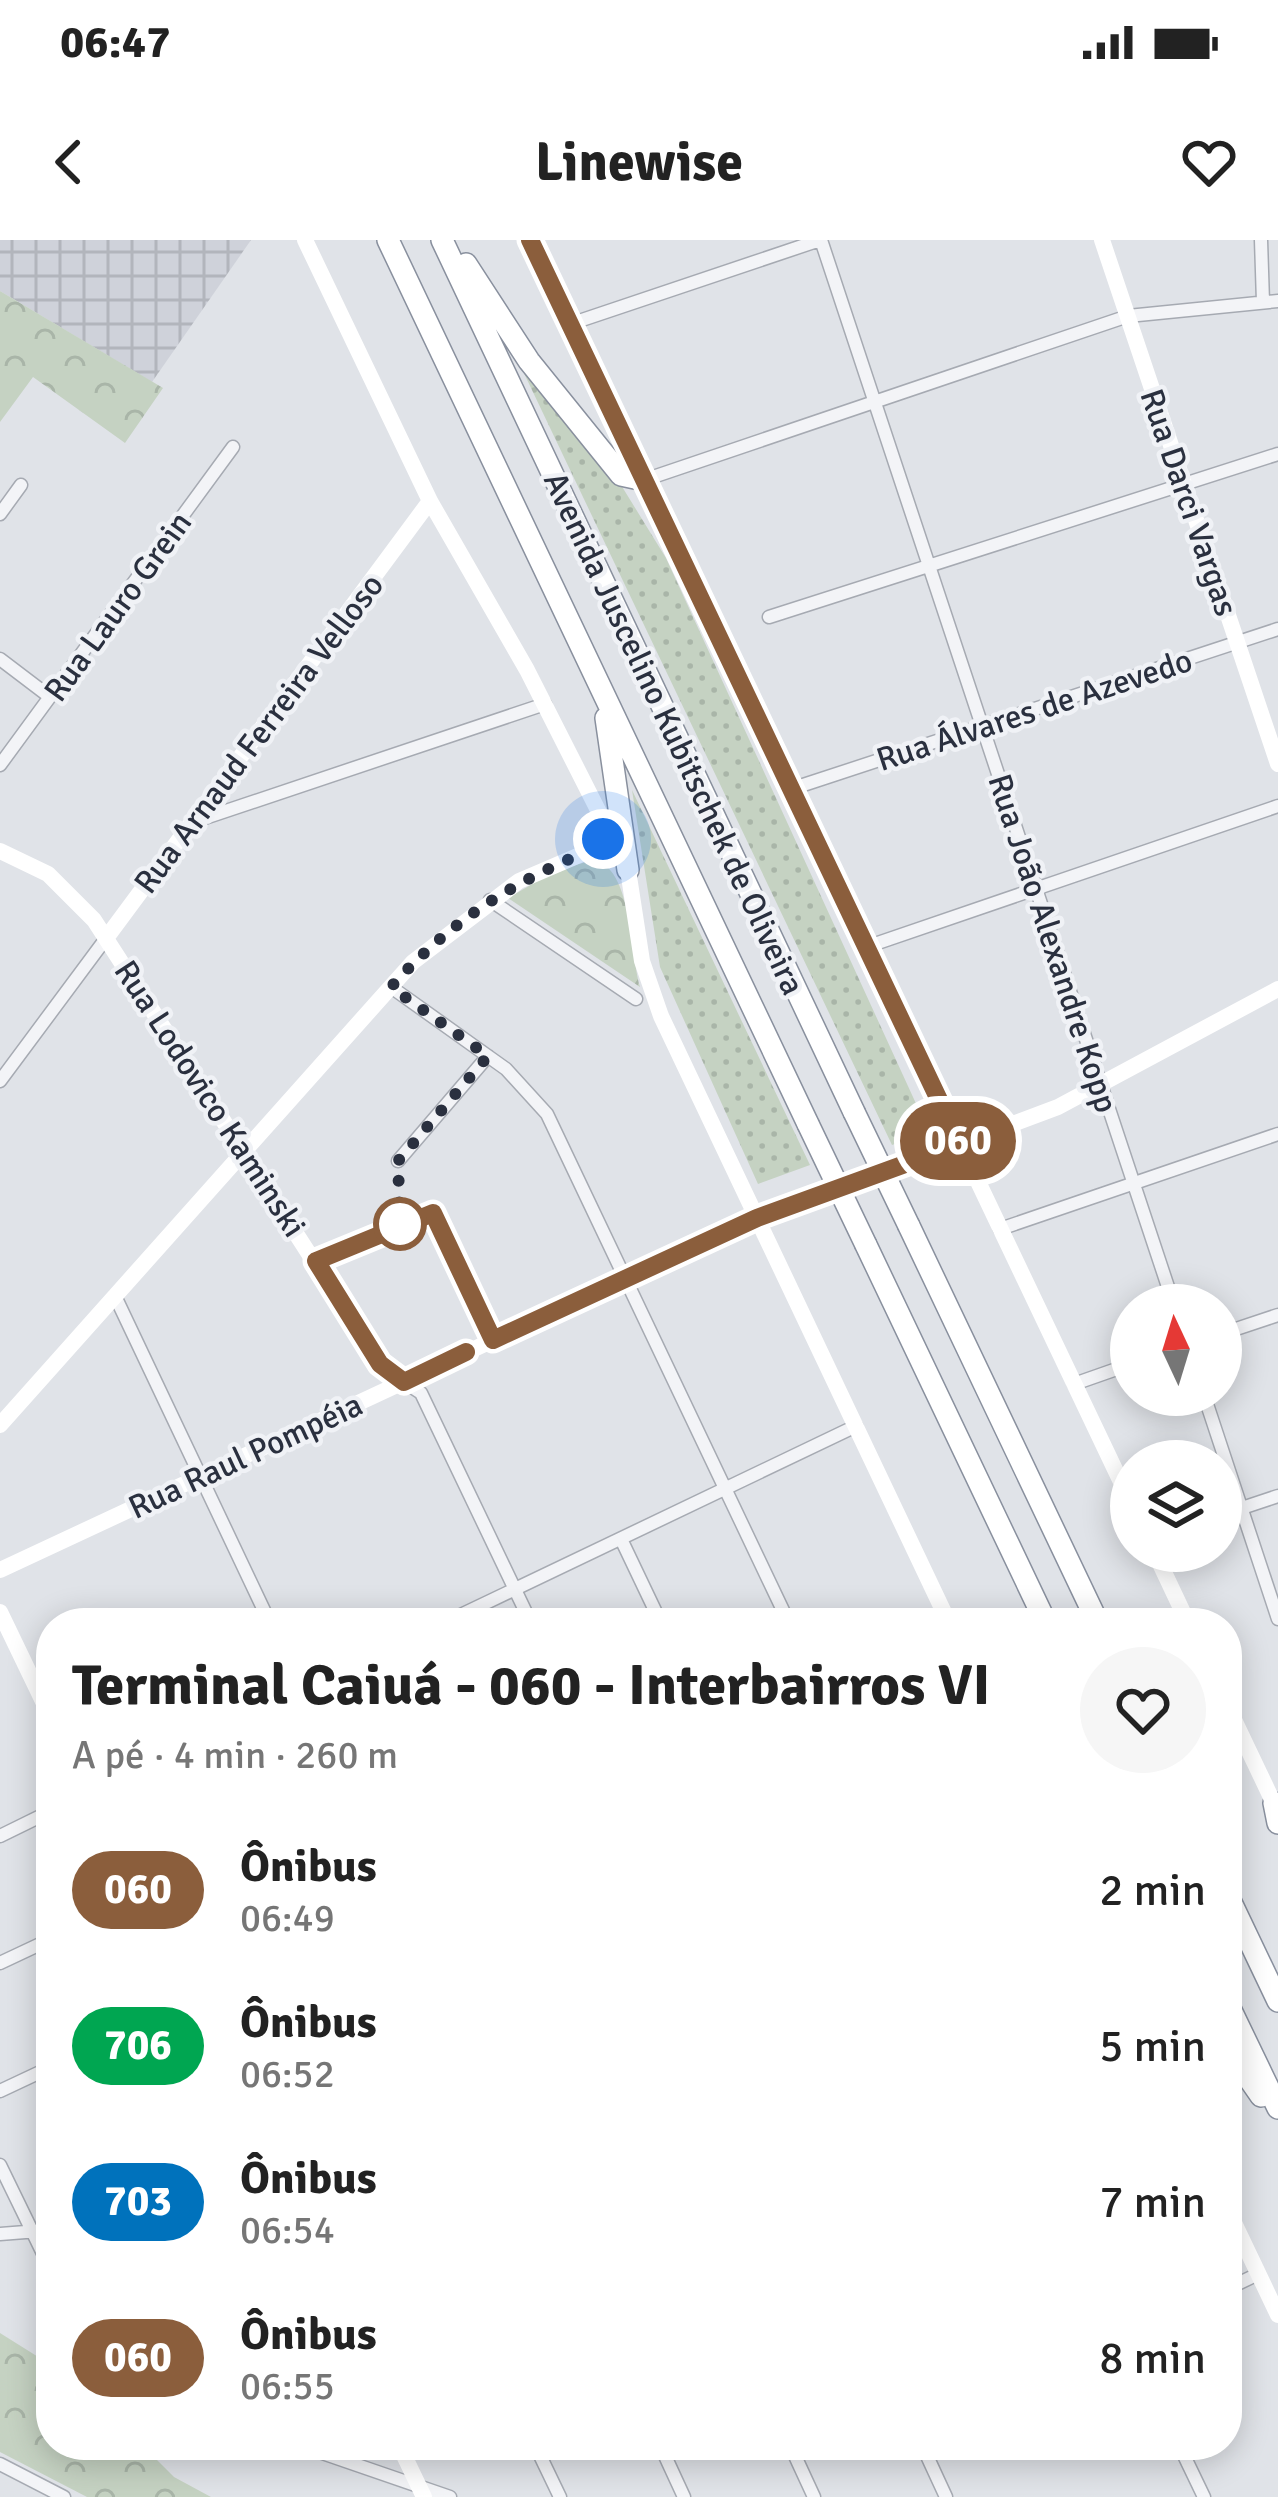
<!DOCTYPE html>
<html lang="pt">
<meta charset="utf-8">
<style>
:root{--surface:#fff;--page:#f6f6f6;--text:#222;--muted:#767676}
body{margin:0;font-family:Signika,sans-serif;background:var(--page);color:var(--text);height:100vh;display:flex;flex-direction:column;font-size:45px;white-space:nowrap}
*{box-sizing:border-box;margin:0}
p{font-size:39px;color:var(--muted)}
.icon{flex:none;width:66px;height:66px;fill:none;stroke:currentColor;stroke-width:2;stroke-linecap:round;stroke-linejoin:round}
.map{position:relative;flex:1;overflow:hidden}
.sheet{position:absolute;left:36px;top:1368px;width:1206px;height:852px;display:flex;flex-direction:column;background:var(--surface);border-radius:48px;box-shadow:0 6px 30px #0003}
.sheet>*{flex:none}
.badge{padding:0 24px;border-radius:39px;font-size:42px;line-height:78px}
.needle{width:78px;rotate:356deg}
.fabs{position:absolute;left:1110px;top:1044px;display:grid;gap:24px}
.fabs a{display:grid;place-items:center;width:132px;height:132px;border-radius:50%;background:var(--surface);box-shadow:0 6px 30px #0003;font-size:60px}
.you{position:absolute;width:60px;height:60px;margin:-30px;border:9px solid #fff;border-radius:50%;background:#1a73e8;box-shadow:0 0 0 18px #1a73e833}
.map>.badge{position:absolute;translate:-50% -50%;box-shadow:0 0 0 6px #fff}
.round{display:grid;place-items:center;flex:none;width:126px;height:126px;border-radius:63px;background:var(--page)}
.summary{display:flex;align-items:center;justify-content:space-between;height:204px;padding:0 36px}
h1{font-size:57px;font-weight:800;line-height:90px}
ul{padding:0;list-style:none}
li{display:flex;align-items:center;gap:36px;height:156px;padding:0 36px}
li div{flex:1}
li b{display:block;font-size:45px}
li em{font-style:normal}
li .badge{min-width:132px;font-weight:700;text-align:center}
.status{display:flex;justify-content:space-between;align-items:center;height:84px;padding:0 60px;background:var(--surface);direction:ltr}
.status svg{height:33px;fill:currentColor}
header{display:flex;justify-content:space-between;align-items:center;height:156px;padding:0 36px;background:var(--surface);font-size:54px;font-weight:800}
.map>svg:first-child{display:block}
.industrial{fill:url(#industrial-grid)}
.grass{fill:url(#grass-dots)}
.park{fill:url(#park-crowns)}
.lines{fill:none;stroke-linecap:round;stroke-linejoin:round}
.street-casing{stroke:#a6aab2;stroke-width:15}
.primary-casing{stroke:#a0a7b3;stroke-width:21}
.highway-casing{stroke:#89909e;stroke-width:24}
.street{stroke:#f3f4f7;stroke-width:12}
.secondary{stroke:#fff;stroke-width:16}
.primary{stroke:#fff;stroke-width:18}
.highway{stroke:#fff;stroke-width:21}
.highway-bridge-casing{stroke:#89909e;stroke-width:24;stroke-linecap:butt}
.highway-bridge{stroke:#fff;stroke-width:21}
.line-casing{stroke:#fff;stroke-width:27}
.line{stroke:#8b5e3c;stroke-width:18}
.walk{stroke:#2a303f;stroke-width:12;stroke-dasharray:0 21.6}
.stop-dot{fill:#fff;stroke:#8b5e3c;stroke-width:6}
.labels{text-anchor:middle;stroke-width:9;stroke-linejoin:round;paint-order:stroke}
.street-label{font-size:33px;fill:#2a303f;stroke:#f0f2f6}
</style>
<div class="status"><b>06:47</b><svg viewBox="0 0 49 12"><path d="M0 12V9h3v3zM5 12V6h3v6zM10 12V3h3v9zM15 12V0h3v12zM26 1h20v11H26zM47 4h2v5h-2z"/></svg></div>
<header><svg class="icon" aria-label="back" viewBox="0 0 24 24"><path d="M15 5l-7 7 7 7"/></svg>Linewise<svg class="icon" aria-label="heart" viewBox="0 0 24 24"><path d="M12 20l-8-8c-3-5 5-10 8-4 3-6 11-1 8 4z"/></svg></header>
<div class="map">
<svg width="1278" height="2257" viewBox="0 0 1278 2257">
<defs>
<pattern id="industrial-grid" width="8" height="8" patternUnits="userSpaceOnUse" patternTransform="scale(3)"><rect width="8" height="8" fill="#cfd2da"/><path d="M0 4h8M4 0v8" fill="none" stroke="#b2b5bc"/></pattern>
<pattern id="grass-dots" width="8" height="8" patternUnits="userSpaceOnUse" patternTransform="scale(3)"><rect width="8" height="8" fill="#c5d2c2"/><path d="M2 2h.1M6 6h.1" fill="none" stroke="#a9b5a8" stroke-width="1.8" stroke-linecap="round"/></pattern>
<pattern id="park-crowns" width="20" height="18" patternUnits="userSpaceOnUse" patternTransform="scale(3)"><rect width="20" height="18" fill="#c5d2c2"/><path d="M2 6a3 3 0 1 1 6 0M12 15a3 3 0 1 1 6 0" fill="none" stroke="#a9b5a8"/></pattern>
</defs>
<rect width="100%" height="100%" fill="#e0e3e8"/>
<!-- industrial -->
<path class="industrial" d="M0,0h251l-99,142 -152,-91z"/>
<!-- grass -->
<path class="grass" d="M521,127l100,118 45,73 258,563 -4,14 -28,10z
M632,550l178,375 -52,19 -98,-217z"/>
<!-- park -->
<path class="park" d="M0,51l163,97 -38,55 -92,-66 -33,45z
M593,620c39,6 37,92 47,127l-132,-89 47,-27z
M0,2093l51,32v80h91l32,32 37,20h-124l-87,-45z"/>
<g class="lines">
<defs>
<path id="street" d="M821,0l353,1065
M1261,0l2,62
M570,84l250,-84
M644,240l484,-164 150,-15
M0,274l21,-29
M769,377l509,-163
M0,419l50,38
M0,525l233,-318
M791,549l487,-160
M193,582l352,-118
M490,660l146,99
M866,707l412,-141
M391,747l115,82 41,45 242,509
M0,841l107,-144
M398,921l90,-105
M1000,989l278,-95
M115,1056l155,327
M1221,1094l57,-19
M404,1142l17,11 110,230
M1074,1144l57,-20
M1204,1155l74,224
M1221,1275l57,-19
M621,1299l40,84
M444,1383l412,-197
M0,1596l51,-25
M0,1723l51,-24
M0,1851l51,-24
M0,1925l51,105
M0,1994l51,-4
M1227,2049l31,-15
M299,2205l151,52
M535,2205l25,52
M660,2205l24,52
M790,2205l24,52
M922,2205l24,52
M1179,2205l25,52
M0,2224l64,33"/>
<path id="primary" d="M644,240l70,147"/>
<path id="highway" d="M388,0l420,884
M442,0l412,872
M466,24l63,97 92,114 23,5
M606,478l22,152
M909,986l189,397
M866,1005l180,378
M1274,1563l4,20
M1227,1654l51,107
M1227,1762l51,106
M1227,1807l34,49"/>
</defs>
<!-- street casing -->
<use href="#street" class="street-casing"/>
<!-- primary casing -->
<use href="#primary" class="primary-casing"/>
<!-- highway casing -->
<use href="#highway" class="highway-casing"/>
<!-- street -->
<use href="#street" class="street"/>
<!-- secondary -->
<path class="secondary" d="M530,0l114,240
M1102,0l176,524
M714,387l417,876
M0,611l48,23 46,46 286,444 24,18
M628,630l14,91 19,55 288,607
M107,697l323,-436
M0,1185l413,-463 106,-81 77,-33 8,-26 -77,-152 -97,-169 -125,-261
M1154,1311l34,72
M0,1330l723,-337 335,-126 220,-118
M0,1372l51,106
M1227,1465l51,107
M1227,1968l51,107
M399,2205l25,52"/>
<!-- primary -->
<use href="#primary" class="primary"/>
<!-- highway -->
<use href="#highway" class="highway"/>
<defs>
<path id="highway-bridge" d="M854,872l55,114
M808,884l58,121"/>
</defs>
<!-- highway-bridge casing -->
<use href="#highway-bridge" class="highway-bridge-casing"/>
<!-- highway-bridge -->
<use href="#highway-bridge" class="highway-bridge"/>
</g>
<g class="lines">
<defs>
<path id="line" d="M466,1112l-62,30 -24,-18 -64,-103 117,-48 60,127 264,-122 203,-74 -430,-904"/>
</defs>
<!-- line casing -->
<use href="#line" class="line-casing"/>
<!-- line -->
<use href="#line" class="line"/>
<!-- walk -->
<path class="walk" d="M400,984l-2,-63 90,-105 -97,-69c58,-65 124,-107 205,-139l7,-9"/>
</g>
<!-- markers -->
<circle class="stop-dot" cx="400" cy="984" r="24"/>
<g class="labels">
<!-- street labels -->
<g class="street-label">
<text transform="translate(1190 262) rotate(71)" y="12">Rua Darci Vargas</text>
<text transform="translate(117 366) rotate(-54)" y="12">Rua Lauro Grein</text>
<text transform="translate(1034 469) rotate(-18)" y="12">Rua Álvares de Azevedo</text>
<text transform="translate(258 493) rotate(-53)" y="12">Rua Arnaud Ferreira Velloso</text>
<text transform="translate(675 493) rotate(65)" y="12">Avenida Juscelino Kubitschek de Oliveira</text>
<text transform="translate(1054 703) rotate(72)" y="12">Rua João Alexandre Kopp</text>
<text transform="translate(211 858) rotate(57)" y="12">Rua Lodovico Kaminski</text>
<text transform="translate(245 1215) rotate(-25)" y="12">Rua Raul Pompéia</text>
</g>
</g>
</svg>
<div class="fabs">
<a><svg class="needle" viewBox="-14 -14 28 28"><path d="M0-13l5 13h-10z" fill="#e53935"/><path d="M0 13l5-13h-10z" fill="#767676"/></svg></a>
<a><svg class="icon" aria-label="layers" viewBox="0 0 24 24"><path d="M12 4l9 5-9 5-9-5zM3 14l9 5 9-5"/></svg></a>
</div>
<div class="you" style="left:603px;top:599px"></div>
<b class="badge" style="left:958px;top:901px;background:#8b5e3c;color:#fff">060</b>
<section class="sheet">
<div class="summary"><div><h1>Terminal Caiuá - 060 - Interbairros VI</h1><p>A pé · 4 min · 260 m</p></div><a class="round"><svg class="icon" aria-label="heart" viewBox="0 0 24 24"><path d="M12 20l-8-8c-3-5 5-10 8-4 3-6 11-1 8 4z"/></svg></a></div>
<ul>
<li><span class="badge" style="background:#8b5e3c;color:#fff">060</span><div><b>Ônibus</b><p>06:49</p></div><em>2 min</em></li>
<li><span class="badge" style="background:#00a651;color:#fff">706</span><div><b>Ônibus</b><p>06:52</p></div><em>5 min</em></li>
<li><span class="badge" style="background:#0072bc;color:#fff">703</span><div><b>Ônibus</b><p>06:54</p></div><em>7 min</em></li>
<li><span class="badge" style="background:#8b5e3c;color:#fff">060</span><div><b>Ônibus</b><p>06:55</p></div><em>8 min</em></li>
</ul>
</section>
</div>
